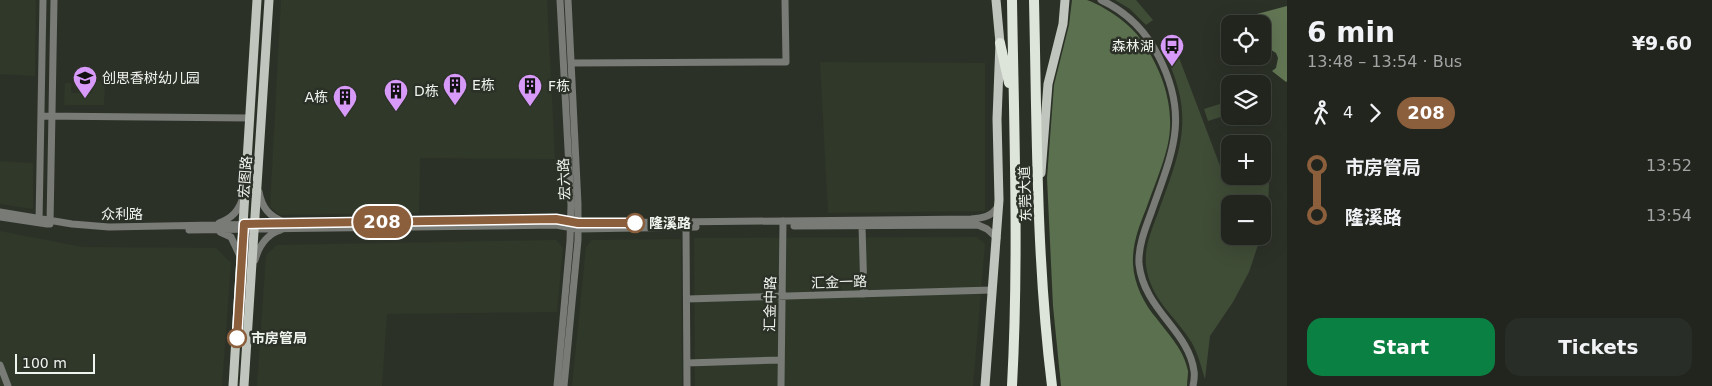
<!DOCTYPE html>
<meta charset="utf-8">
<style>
:root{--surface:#21251e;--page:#292d27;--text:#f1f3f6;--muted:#a2a5a4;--line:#3e423c;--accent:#0b8043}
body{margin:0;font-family:"DejaVu Sans","Noto Sans SC",sans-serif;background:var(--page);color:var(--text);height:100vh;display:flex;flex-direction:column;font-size:19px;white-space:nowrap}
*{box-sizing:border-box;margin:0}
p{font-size:16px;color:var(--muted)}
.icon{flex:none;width:28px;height:28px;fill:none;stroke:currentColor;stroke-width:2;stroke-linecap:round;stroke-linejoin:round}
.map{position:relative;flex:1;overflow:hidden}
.details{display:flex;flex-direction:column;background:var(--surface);width:425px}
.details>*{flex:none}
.badge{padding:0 10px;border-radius:16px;font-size:18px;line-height:32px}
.fabs{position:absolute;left:1221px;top:15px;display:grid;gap:10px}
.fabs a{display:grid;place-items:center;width:50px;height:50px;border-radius:10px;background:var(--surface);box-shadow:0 5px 20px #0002,0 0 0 1px var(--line);font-size:25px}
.scale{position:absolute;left:15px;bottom:12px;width:80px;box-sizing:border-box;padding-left:5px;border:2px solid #f0f4ee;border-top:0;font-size:14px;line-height:18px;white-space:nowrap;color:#f0f4ee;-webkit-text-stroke:4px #2c3128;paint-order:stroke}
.map>.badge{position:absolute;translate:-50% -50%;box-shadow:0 0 0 2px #fff}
.legs{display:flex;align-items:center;gap:8px;height:55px;padding:0 20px;font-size:16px}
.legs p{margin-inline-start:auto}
.head{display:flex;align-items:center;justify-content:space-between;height:85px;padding:0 20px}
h1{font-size:28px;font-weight:700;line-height:38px}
.primary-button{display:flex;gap:10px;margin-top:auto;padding:10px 20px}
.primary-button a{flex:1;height:58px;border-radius:15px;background:var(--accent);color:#fff;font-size:20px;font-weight:700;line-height:58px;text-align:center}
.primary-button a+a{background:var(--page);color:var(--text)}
ul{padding:0 20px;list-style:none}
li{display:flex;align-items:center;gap:18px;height:50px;font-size:19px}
li i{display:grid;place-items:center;width:8px;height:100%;margin:0 6px;background:currentColor}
li i::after{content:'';width:12px;height:12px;margin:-6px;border:4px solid;border-radius:50%;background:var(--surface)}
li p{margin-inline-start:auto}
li:first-child i{background:linear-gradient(#0000 50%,currentColor 0)}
li:last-child i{background:linear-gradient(currentColor 50%,#0000 0)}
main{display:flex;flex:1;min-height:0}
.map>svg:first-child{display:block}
.built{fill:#2f3829}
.green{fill:#3f4c36}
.forest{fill:#5b704e}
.water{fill:#627654}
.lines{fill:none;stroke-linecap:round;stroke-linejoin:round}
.minor{stroke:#787b76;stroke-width:7}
.major{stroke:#c0c6bd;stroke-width:9}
.highway{stroke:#dde4d9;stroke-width:10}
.line-1-casing{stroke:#fff;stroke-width:11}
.line-1{stroke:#8b5e3c;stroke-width:8}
.stop-1-dot{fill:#fff;stroke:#8b5e3c;stroke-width:2.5}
.labels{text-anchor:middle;stroke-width:5;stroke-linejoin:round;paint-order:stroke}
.poi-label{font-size:14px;fill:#f0f4ee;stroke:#2c3128;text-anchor:start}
.street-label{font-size:14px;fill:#f0f4ee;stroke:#2c3128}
.stop-label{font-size:14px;font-weight:bold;fill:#f0f4ee;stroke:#2c3128;text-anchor:start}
</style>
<main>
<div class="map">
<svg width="1287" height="386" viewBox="0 0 1287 386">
<rect width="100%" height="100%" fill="#2c3128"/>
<!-- built -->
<path class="built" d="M0,0h36l-1,76 -35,-2z
M281,0h266l8,159 -135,-1 -1,55 -140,2 -9,-8z
M820,62l165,1v148l-157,2z
M93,81h12l-1,24h-40l1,-22h6v10h21z
M0,161l33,2v46l-33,-5z
M0,231l82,16 134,1 15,15 -9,123h-222z
M977,237l8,7 -12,142h-278l-1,-148z
M681,239l1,147h-110l14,-139 6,-7z
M556,240l7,8 -6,64 -170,2 -5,72h-125l9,-131 11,-10z"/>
<!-- green -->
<path class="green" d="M1115,0h21l17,20 -7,5 -16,-16z
M1175,47l47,124 8,-3v8h32l1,-21h1c9,25 4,50 -1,75l-1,-26h-32v32h31l-12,36 -16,30 -23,34 -5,43c-4,-13 -7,-25 -13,-36 -17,-28 -42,-43 -46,-78 -2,-18 6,-36 12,-52 23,-64 38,-96 6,-161z
M1229,101l1,13 -22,7 -4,-12z"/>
<!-- forest -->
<path class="forest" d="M1072,0c4,0 11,0 15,0 17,6 42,23 52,37 23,31 38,72 28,111 -5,20 -14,41 -21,61 -7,17 -14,36 -13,55 1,20 11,40 24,55 12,16 27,31 31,52 0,5 -1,10 -1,15h-126l-8,-80 -6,-128 7,-93 15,-60z"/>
<!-- water -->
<path class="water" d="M1287,6v75l-1,1 -14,-11 4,-3 2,-10 -2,-5 -8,-5 -4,-11h-1l-1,-13h-14l9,-10z"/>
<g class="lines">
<!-- minor -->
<path class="minor" d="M1101,0c26,12 45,31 58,57 31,61 13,96 -8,156 -6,16 -13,34 -12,51 5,46 50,67 55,107 1,5 0,10 -1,15
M571,63l215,-1 -1,-62
M41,116l209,2
M259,192c3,16 10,24 25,30
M0,212l72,12 37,3 447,-8 22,4 393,-4c11,-1 21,-2 27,-13
M0,217l47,7
M39,222l4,-222
M219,223c13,-5 20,-12 24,-26
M50,224l4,-224
M794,226l184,-1 9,4 10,9
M862,226l2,68
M686,227l1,159
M189,230l367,-5 22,4 118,-2
M220,232l11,5 8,17
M255,260c4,-14 12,-26 26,-30
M687,299l305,-9
M687,363l94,-3
M0,365l8,21
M557,386l13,-145 1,-36 -11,-205
M564,386l14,-146v-36l-10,-204
M781,386l2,-165"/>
<!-- major -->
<path class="major" d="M1041,173l7,-89 15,-60 2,-24
M233,386l24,-386
M244,386l25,-386
M985,386l14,-186 -2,-81 3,-76 -4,-43"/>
<!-- highway -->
<path class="highway" d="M1012,0c2,129 7,257 0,386
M1034,0c3,129 2,258 18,386
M1000,43l9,40"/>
</g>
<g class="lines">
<defs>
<path id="line-1" d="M237,338l7,-114 312,-5 22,4h57"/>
</defs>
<!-- line-1 casing -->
<use href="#line-1" class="line-1-casing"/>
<!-- line-1 -->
<use href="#line-1" class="line-1"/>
</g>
<!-- icons -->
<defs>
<symbol id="bus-pin" viewBox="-11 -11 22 30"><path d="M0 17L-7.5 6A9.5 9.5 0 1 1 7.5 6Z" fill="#d89af8" stroke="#2c3128"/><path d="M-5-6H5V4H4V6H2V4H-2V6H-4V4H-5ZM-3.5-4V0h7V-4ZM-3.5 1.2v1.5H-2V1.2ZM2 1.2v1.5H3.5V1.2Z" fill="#111"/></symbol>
<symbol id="school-pin" viewBox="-11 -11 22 30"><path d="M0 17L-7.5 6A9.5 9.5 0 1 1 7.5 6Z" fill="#d89af8" stroke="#2c3128"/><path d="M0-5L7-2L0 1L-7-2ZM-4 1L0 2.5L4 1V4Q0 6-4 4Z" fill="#111"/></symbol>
<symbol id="building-pin" viewBox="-11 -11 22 30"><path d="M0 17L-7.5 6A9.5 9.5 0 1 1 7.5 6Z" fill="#d89af8" stroke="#2c3128"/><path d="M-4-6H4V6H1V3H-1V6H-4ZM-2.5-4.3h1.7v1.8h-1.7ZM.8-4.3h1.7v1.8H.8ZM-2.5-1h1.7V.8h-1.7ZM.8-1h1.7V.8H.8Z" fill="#111"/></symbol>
</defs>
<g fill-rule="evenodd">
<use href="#bus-pin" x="1158" y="32" width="28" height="38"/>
<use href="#school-pin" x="71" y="64" width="28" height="38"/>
<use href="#building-pin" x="441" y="71" width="28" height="38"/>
<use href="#building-pin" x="516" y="72" width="28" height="38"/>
<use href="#building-pin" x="382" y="77" width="28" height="38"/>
<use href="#building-pin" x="331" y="83" width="28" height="38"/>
</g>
<!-- markers -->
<g class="stop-1-dot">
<circle cx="635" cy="223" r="9"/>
<circle cx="237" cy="338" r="9"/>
</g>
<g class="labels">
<!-- poi labels -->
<g class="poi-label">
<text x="1154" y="51" text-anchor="end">森林湖</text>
<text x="102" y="83">创思香树幼儿园</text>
<text x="472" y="90">E栋</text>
<text x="548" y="91">F栋</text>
<text x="414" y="96">D栋</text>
<text x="328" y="102" text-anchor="end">A栋</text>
</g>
<!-- street labels -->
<g class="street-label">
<text transform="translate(245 177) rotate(-86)" y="5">宏图路</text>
<text transform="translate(564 179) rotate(-93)" y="5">宏六路</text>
<text transform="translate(1025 194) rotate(-92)" y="5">东莞大道</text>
<text x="122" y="219">众利路</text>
<text transform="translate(839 282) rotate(-2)" y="5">汇金一路</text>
<text transform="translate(770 304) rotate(-89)" y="5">汇金中路</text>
</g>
<!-- stop labels -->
<g class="stop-label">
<text x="649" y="228">隆溪路</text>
<text x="251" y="343">市房管局</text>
</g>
</g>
</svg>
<div class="fabs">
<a><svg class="icon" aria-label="locate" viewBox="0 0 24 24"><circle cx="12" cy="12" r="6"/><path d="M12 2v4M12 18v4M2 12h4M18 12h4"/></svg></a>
<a><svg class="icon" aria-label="layers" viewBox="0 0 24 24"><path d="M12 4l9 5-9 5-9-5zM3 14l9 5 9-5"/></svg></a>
<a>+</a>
<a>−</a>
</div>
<div class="scale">100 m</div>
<b class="badge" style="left:382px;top:222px;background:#8b5e3c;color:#fff">208</b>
</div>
<section class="details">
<div class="head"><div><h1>6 min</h1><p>13:48 – 13:54 · Bus</p></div><b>¥9.60</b></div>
<div class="legs"><svg class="icon" aria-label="walk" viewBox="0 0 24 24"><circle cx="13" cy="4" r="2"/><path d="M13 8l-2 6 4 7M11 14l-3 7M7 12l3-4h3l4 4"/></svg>4<svg class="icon" aria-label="forward" viewBox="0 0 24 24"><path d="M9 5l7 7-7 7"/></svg><b class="badge" style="background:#8b5e3c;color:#fff">208</b></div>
<ul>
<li><i style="color:#8b5e3c"></i><b>市房管局</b><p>13:52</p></li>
<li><i style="color:#8b5e3c"></i><b>隆溪路</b><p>13:54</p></li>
</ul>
<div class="primary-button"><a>Start</a><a>Tickets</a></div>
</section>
</main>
